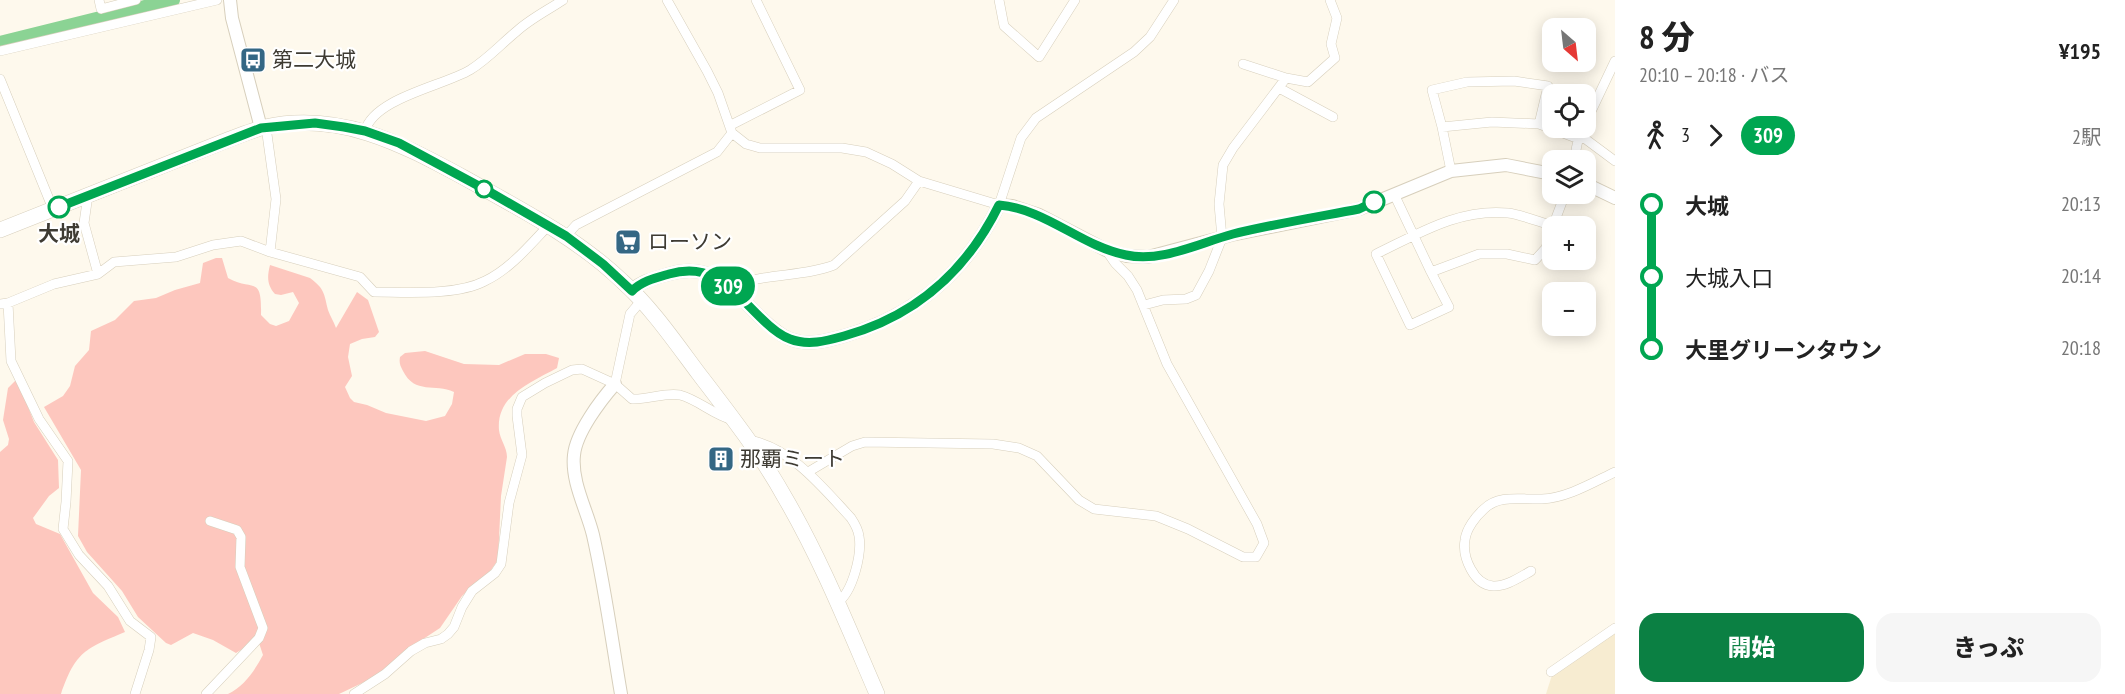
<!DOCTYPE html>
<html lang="ja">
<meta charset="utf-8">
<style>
:root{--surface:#fff;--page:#f6f6f6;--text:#222;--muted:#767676;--accent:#0b8043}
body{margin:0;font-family:"PT Sans Narrow","Noto Sans JP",sans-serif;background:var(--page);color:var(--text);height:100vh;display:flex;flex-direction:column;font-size:22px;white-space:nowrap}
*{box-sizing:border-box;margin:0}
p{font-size:20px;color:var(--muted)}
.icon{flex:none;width:33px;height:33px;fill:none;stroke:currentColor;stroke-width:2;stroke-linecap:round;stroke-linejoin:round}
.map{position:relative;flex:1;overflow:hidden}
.panel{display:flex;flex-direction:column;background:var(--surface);width:510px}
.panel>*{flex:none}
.badge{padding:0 12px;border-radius:20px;font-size:21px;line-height:39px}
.needle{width:39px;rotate:152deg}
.buttons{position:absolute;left:1542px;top:18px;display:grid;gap:12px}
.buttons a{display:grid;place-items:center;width:54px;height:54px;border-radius:12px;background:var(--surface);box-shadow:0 3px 15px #0003;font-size:30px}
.map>.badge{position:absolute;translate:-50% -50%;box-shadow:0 0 0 3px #fff}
.legs{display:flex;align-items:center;gap:9px;height:66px;padding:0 24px;font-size:20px}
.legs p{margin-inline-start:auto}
.head{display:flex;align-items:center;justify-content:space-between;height:102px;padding:0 24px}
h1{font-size:33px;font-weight:800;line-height:45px}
.button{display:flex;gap:12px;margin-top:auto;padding:12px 24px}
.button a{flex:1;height:69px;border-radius:18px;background:var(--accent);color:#fff;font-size:24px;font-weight:800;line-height:69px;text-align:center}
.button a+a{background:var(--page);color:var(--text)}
ul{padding:0 24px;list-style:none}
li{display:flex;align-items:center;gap:21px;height:72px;font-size:22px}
li i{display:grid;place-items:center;width:9px;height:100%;margin:0 8px;background:currentColor}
li i::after{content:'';width:15px;height:15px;margin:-8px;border:4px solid;border-radius:50%;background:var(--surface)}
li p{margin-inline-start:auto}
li:first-child i{background:linear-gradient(#0000 50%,currentColor 0)}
li:last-child i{background:linear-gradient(currentColor 50%,#0000 0)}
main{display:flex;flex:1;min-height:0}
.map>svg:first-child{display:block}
.built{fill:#f7ecd1}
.green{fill:#fdc7be}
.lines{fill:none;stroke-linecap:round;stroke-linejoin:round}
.river{stroke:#8bd394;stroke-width:14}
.minor-casing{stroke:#d7cfbc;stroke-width:10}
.tertiary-casing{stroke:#d7cfbc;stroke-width:14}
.primary-casing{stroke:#d7cfbc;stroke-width:16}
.minor{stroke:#fff;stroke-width:9}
.tertiary{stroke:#fff;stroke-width:12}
.primary{stroke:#fff;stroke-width:15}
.line-1-casing{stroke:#fff;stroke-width:14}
.line-1{stroke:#00a651;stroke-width:9}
.stop-1-dot{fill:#fff;stroke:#00a651;stroke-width:3}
.labels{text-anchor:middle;stroke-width:4.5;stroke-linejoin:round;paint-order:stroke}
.poi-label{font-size:21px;fill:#3e3b33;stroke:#fff;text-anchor:start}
.stop-label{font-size:21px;font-weight:bold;fill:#3e3b33;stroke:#fff}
</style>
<main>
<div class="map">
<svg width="1615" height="694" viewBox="0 0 1615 694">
<rect width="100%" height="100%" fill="#fef9ed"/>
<!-- built -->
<path class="built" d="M1615,632v62h-69l6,-19z"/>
<!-- green -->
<path class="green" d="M216,258h6l6,20c25,14 34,-4 33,37l9,9 6,2 13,-5 10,-18 -6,-11 -12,3 -6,-1c-8,-9 -8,-17 -5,-29l40,13c15,11 14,16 18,32 2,6 6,12 8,18l21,-36 11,8 11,32 -4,5 -13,2 -12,5 -2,13 4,19 -7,11 5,11 4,4 13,3 19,8 40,8 19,-5 7,-12 2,-12c-19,-9 -39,3 -51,-21 -3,-6 -4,-8 -3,-14l5,-4 20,-2 39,13 35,1 26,-11h21l13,4 -2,10c-25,14 -61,27 -58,62 1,10 8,17 8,27l-6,39 -3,64 -7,10 -29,26 -22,32 -32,21 -31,27 -38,18h-111c16,-7 27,-24 35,-39l-4,-12h-7l-16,10 -23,-13 -20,-7 -22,12 -5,-2 -28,-26 -16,-26 -35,-39 -9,-16 3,-66 -37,-63 19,-11 7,-10 5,-20 14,-16 2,-19 24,-11 19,-19 22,-3 19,-8 25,-7 3,-20z
M17,379l17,43 24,38 1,28 -10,8 -16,22 3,6 24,10 33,59 25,24 7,15c-40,17 -49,19 -64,62h-61v-242l8,-7 1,-6 -6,-19 5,-32z"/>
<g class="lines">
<!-- river -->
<path class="river" d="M0,43l173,-43"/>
<defs>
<path id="minor" d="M99,0l2,9 35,-9
M667,0l40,71 11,22 14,40 14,11 14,4h82l24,4 26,12 27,17 80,24 22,-67 15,-20 98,-66 16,-15 24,-37
M999,0l5,26 35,31 36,-57
M0,51l217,-51
M1243,64l43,14
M0,79l53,130
M1279,88l54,29
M1586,122l29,-61
M1539,124l9,-38 -34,-5 -47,1 -35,8 10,37 50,-5 47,2 40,15
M731,125l69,-35 -44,-90
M266,127l10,72 -6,53
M1442,127l9,44
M365,131c9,-33 78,-45 105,-61 18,-11 31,-26 47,-39 13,-12 31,-21 46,-31
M1580,135l35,26
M1574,160l5,-25
M1394,194l37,78 48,-18h28l28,6 11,-12 6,-20
M88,195l-4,28 14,51
M1553,226l12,-32
M566,236l10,-11 141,-73 15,-19
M1431,272l18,35 -39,18 -34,-71c42,-20 83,-46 132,-41 15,2 31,9 45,13
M730,288c32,-16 71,-10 104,-23l71,-64 14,-20
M8,303l3,58 28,58 29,42 -2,41 -3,27 16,26 29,31 22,35 21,16 -2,13 -14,44
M0,304l8,-1 46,-19 44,-10 16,-12 62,-5 37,-12 28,-4 29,11 90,25 14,15c32,0 82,4 111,-11 25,-12 44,-35 63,-55
M1144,305l19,-5 23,-1 10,-4 13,-24 13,-33 -3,-34 4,-39 10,-17 53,-70 22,4 27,-24 -4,-14 6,-26 -7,-18
M615,384l15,-70 11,-13
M748,440c42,6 76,49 103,78 4,6 7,11 8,18 3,18 -6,56 -22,67
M808,472l44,-26 13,-4 128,2 26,4 18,8 42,44 15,9 62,7 32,13 55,28h13l8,-14 -7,-19 -90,-160 -30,-74 -9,-14 -13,-13 -9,-13
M1531,571c-11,6 -25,16 -38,15 -19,-1 -31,-29 -28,-46 1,-11 11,-24 19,-31 15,-15 38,-9 58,-10 25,-1 50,-16 73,-27
M1551,672l64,-44
M206,694l53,-56 4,-10 -23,-61 1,-30 -4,-7 -27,-9
M354,694l31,-20 26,-23 14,-8 16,-4 7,-5 6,-7 8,-20 10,-16 23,-18 6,-9 8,-61 13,-48 -5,-39v-7l5,-12 23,-14 27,-13 10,-1 33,15 17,15c16,1 33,-7 48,-4 19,5 33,20 53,25"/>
<path id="tertiary" d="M230,0l2,18 29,110
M1586,184l29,14
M632,290c10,-9 23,-12 37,-16 44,-13 63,16 92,44 9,8 18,17 29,21 18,7 36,2 54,-3 72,-21 122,-64 155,-131l13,1 27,9 67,35 21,6 21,1 83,-22 128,-26 92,-38 55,-6 46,9
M615,384c-15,17 -39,49 -41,71 -3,27 13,55 19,80 12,53 19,106 28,159"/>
<path id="primary" d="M0,230l230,-91c11,-4 23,-9 35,-12 74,-16 135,16 198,50 55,31 113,60 159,104 30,27 53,61 77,93 30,39 61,79 85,122 37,63 64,131 93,198"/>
</defs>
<!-- minor casing -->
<use href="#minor" class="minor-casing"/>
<!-- tertiary casing -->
<use href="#tertiary" class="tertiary-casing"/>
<!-- primary casing -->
<use href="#primary" class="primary-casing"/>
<!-- minor -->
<use href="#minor" class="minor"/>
<!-- tertiary -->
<use href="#tertiary" class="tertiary"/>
<!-- primary -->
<use href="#primary" class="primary"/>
</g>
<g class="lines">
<defs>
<path id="line-1" d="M59,207l202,-79 54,-5 29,4 21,4 34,12 89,48 78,45 37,28 29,27c10,-10 23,-13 37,-17 44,-13 63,16 92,44 8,8 18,17 29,21 18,7 36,2 54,-3 72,-20 122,-64 155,-131 47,4 82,41 127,50 35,8 73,-12 107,-21 41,-10 84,-17 126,-25l15,-7"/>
</defs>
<!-- line-1 casing -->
<use href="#line-1" class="line-1-casing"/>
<!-- line-1 -->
<use href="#line-1" class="line-1"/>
</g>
<!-- icons -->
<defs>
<symbol id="bus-square" viewBox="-11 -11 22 22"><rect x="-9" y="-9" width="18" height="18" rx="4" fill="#346784" stroke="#fff"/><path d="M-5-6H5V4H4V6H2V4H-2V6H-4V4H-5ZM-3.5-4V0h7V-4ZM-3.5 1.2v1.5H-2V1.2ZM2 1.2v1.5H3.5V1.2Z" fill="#fff"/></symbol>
<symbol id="supermarket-square" viewBox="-11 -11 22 22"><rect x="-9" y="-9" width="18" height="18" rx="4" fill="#346784" stroke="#fff"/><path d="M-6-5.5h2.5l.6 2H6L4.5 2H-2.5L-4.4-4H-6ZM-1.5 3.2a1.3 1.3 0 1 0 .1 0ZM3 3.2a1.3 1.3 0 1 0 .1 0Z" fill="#fff"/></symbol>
<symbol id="building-square" viewBox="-11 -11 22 22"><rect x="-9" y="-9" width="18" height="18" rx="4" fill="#346784" stroke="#fff"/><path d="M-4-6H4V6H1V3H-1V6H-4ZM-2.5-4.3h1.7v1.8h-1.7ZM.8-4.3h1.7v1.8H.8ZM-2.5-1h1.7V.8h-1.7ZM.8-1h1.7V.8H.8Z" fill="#fff"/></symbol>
</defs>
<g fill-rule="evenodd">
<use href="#bus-square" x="238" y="45" width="30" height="30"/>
<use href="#supermarket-square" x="613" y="227" width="30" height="30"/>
<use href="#building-square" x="706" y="444" width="30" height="30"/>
</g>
<!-- markers -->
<g class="stop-1-dot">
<circle cx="484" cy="189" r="8"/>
<circle cx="1374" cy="202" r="10"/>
<circle cx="59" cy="207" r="10"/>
</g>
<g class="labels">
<!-- poi labels -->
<g class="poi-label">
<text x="272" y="67">第二大城</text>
<text x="648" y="249">ローソン</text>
<text x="740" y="466">那覇ミート</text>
</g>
<!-- stop labels -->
<g class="stop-label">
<text x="59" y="241">大城</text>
</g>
</g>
</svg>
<div class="buttons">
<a><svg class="needle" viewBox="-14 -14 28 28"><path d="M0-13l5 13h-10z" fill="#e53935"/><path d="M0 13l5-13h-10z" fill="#767676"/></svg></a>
<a><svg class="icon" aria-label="locate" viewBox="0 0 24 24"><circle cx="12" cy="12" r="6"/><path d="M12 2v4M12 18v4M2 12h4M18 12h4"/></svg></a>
<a><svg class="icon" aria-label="layers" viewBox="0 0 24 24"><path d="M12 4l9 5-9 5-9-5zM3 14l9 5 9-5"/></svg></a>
<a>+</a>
<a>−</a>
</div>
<b class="badge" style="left:728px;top:286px;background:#00a651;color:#fff">309</b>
</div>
<section class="panel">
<div class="head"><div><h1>8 分</h1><p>20:10 – 20:18 · バス</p></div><b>¥195</b></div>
<div class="legs"><svg class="icon" aria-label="walk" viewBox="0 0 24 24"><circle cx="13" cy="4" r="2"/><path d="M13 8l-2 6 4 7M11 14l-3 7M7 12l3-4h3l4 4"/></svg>3<svg class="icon" aria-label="forward" viewBox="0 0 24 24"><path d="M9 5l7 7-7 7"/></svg><b class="badge" style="background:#00a651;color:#fff">309</b><p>2駅</p></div>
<ul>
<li><i style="color:#00a651"></i><b>大城</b><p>20:13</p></li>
<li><i style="color:#00a651"></i><span>大城入口</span><p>20:14</p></li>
<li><i style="color:#00a651"></i><b>大里グリーンタウン</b><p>20:18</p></li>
</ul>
<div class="button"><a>開始</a><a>きっぷ</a></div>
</section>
</main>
